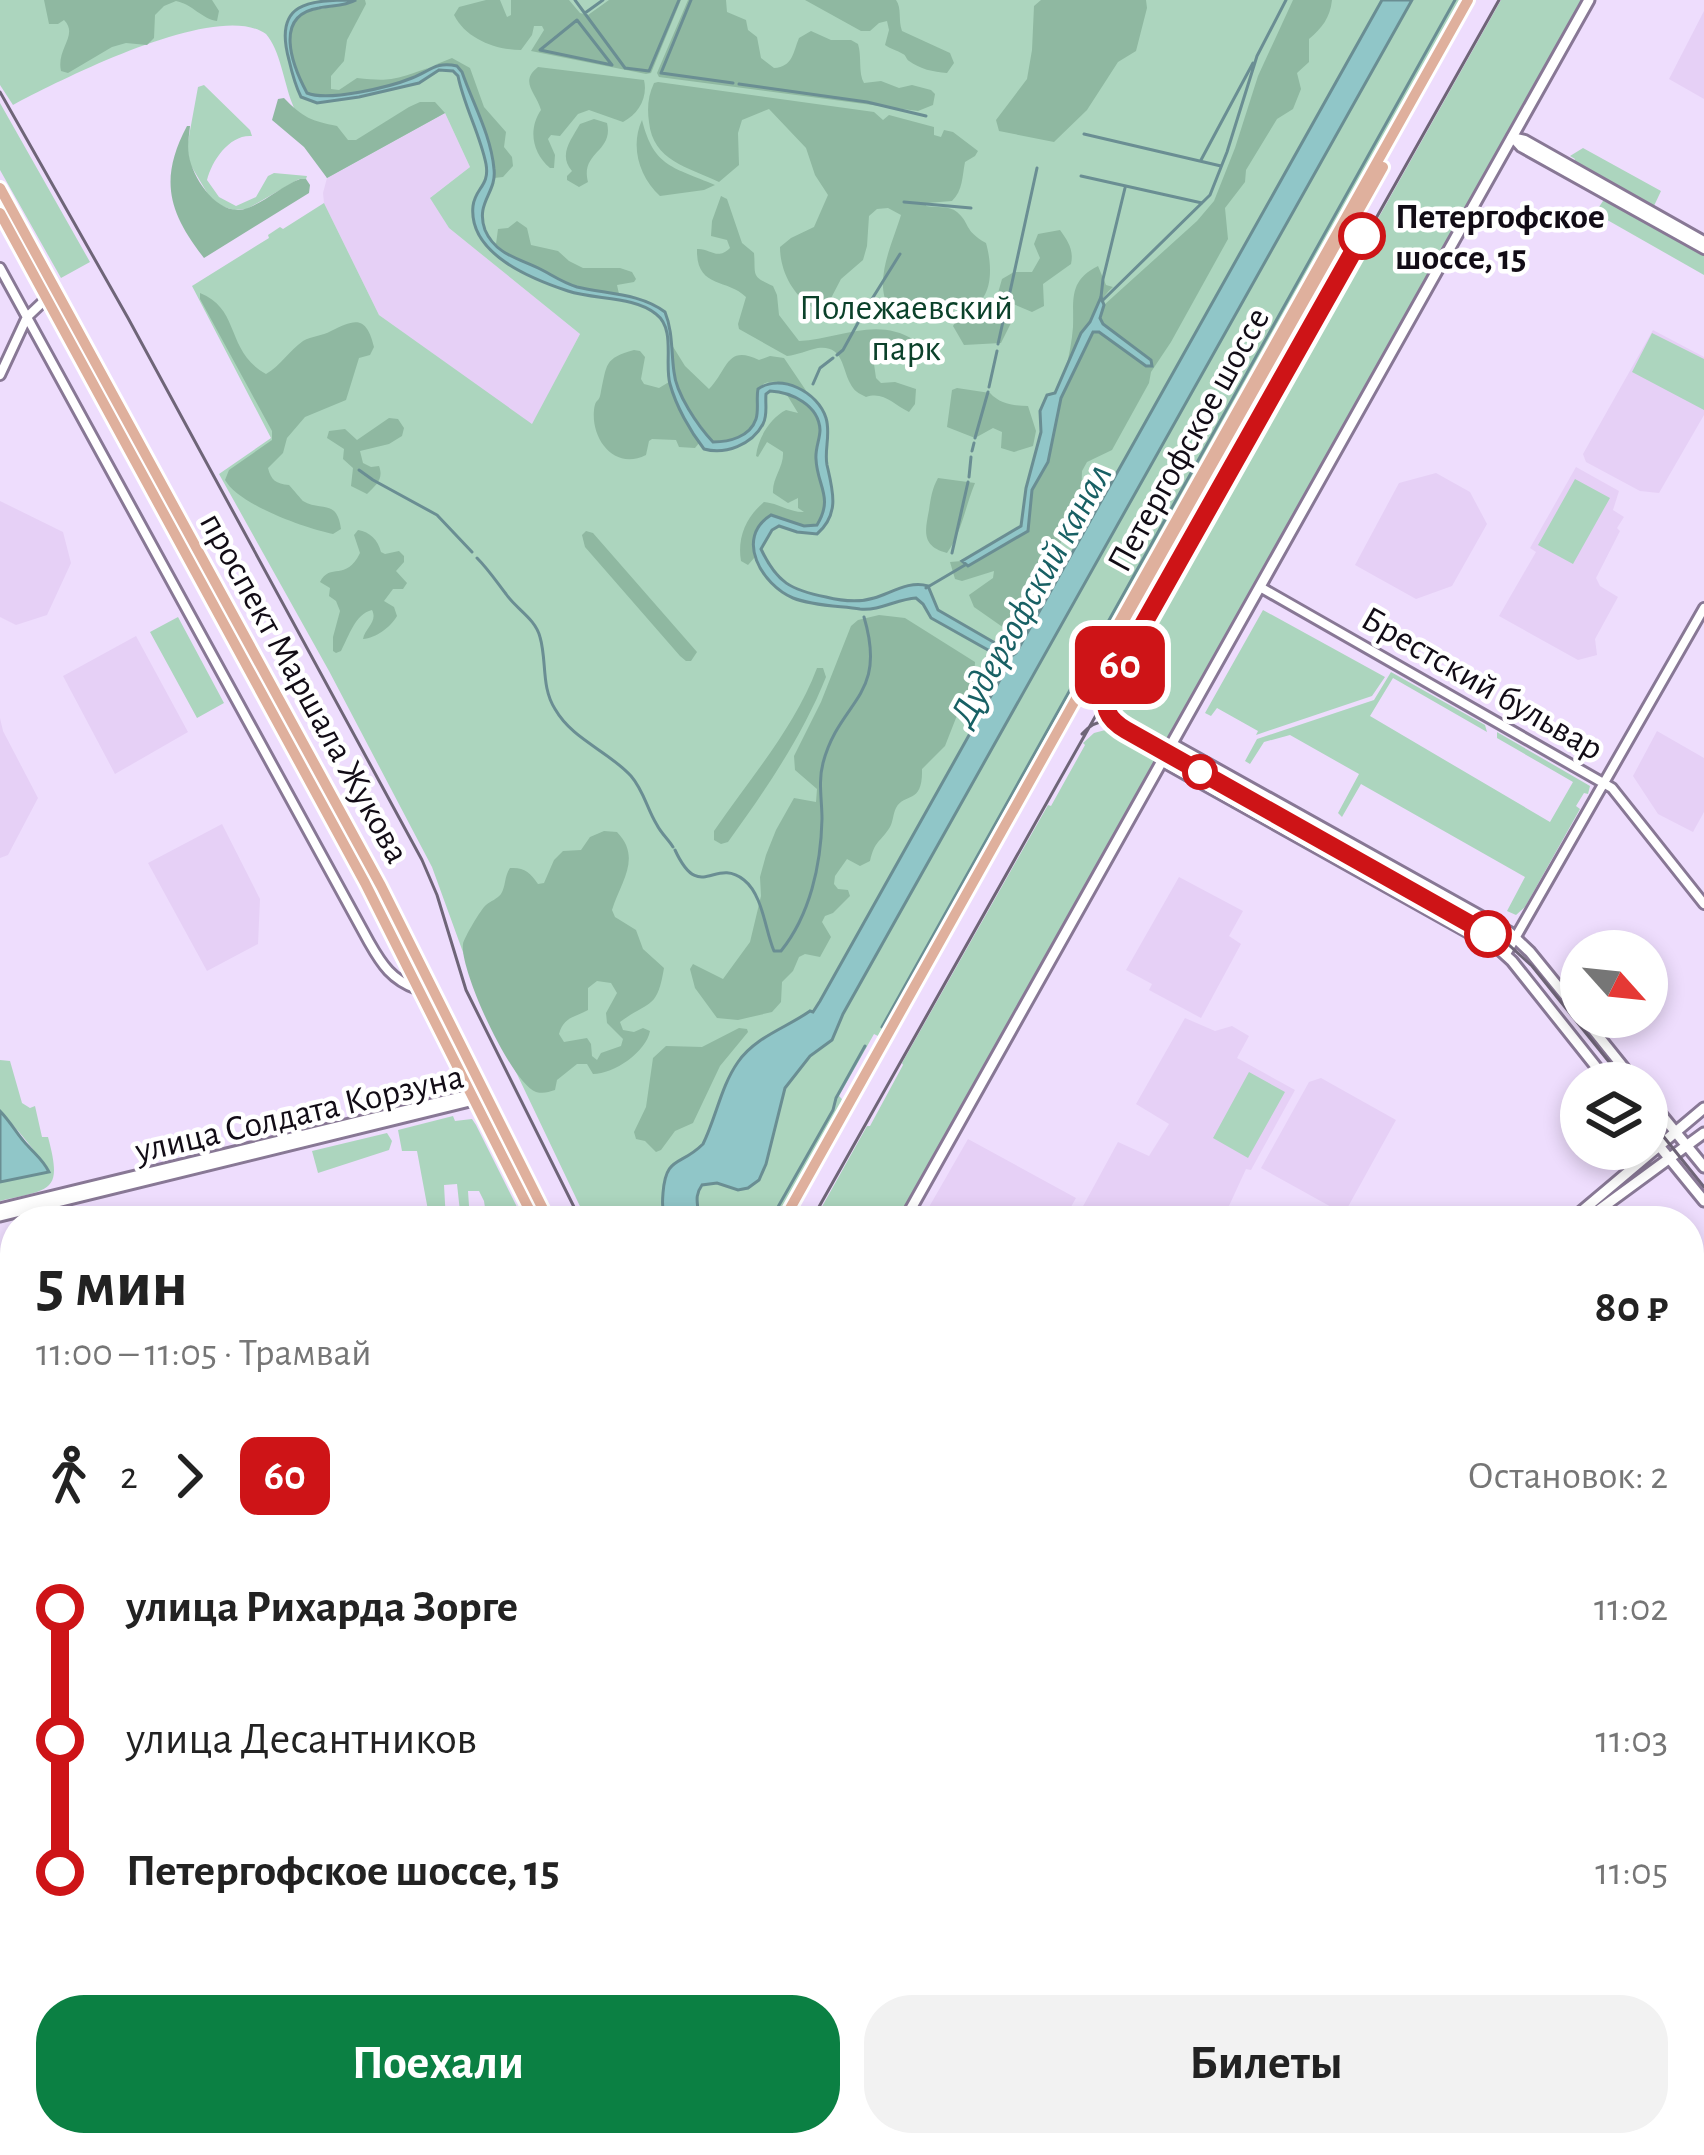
<!DOCTYPE html>
<html lang="ru">
<meta charset="utf-8">
<style>
:root{--surface:#fff;--page:#f2f2f2;--text:#222;--muted:#767676;--accent:#0b8043}
body{margin:0;font-family:"Alegreya Sans",sans-serif;background:var(--page);color:var(--text);height:100vh;display:flex;flex-direction:column;font-size:45px;white-space:nowrap}
*{box-sizing:border-box;margin:0}
p{font-size:39px;color:var(--muted)}
.icon{flex:none;width:66px;height:66px;fill:none;stroke:currentColor;stroke-width:2;stroke-linecap:round;stroke-linejoin:round}
.map{position:relative;flex:1;overflow:hidden}
.sheet{position:absolute;left:0px;top:1206px;width:1704px;height:951px;display:flex;flex-direction:column;background:var(--surface);border-radius:48px 48px 0 0;box-shadow:0 6px 18px #0003}
.sheet>*{flex:none}
.badge{padding:0 24px;border-radius:18px;font-size:42px;line-height:78px}
.needle{width:78px;rotate:117deg}
.controls{position:absolute;left:1560px;top:930px;display:grid;gap:24px}
.controls a{display:grid;place-items:center;width:108px;height:108px;border-radius:50%;background:var(--surface);box-shadow:0 6px 18px #0003;font-size:60px}
.map>.badge{position:absolute;translate:-50% -50%;box-shadow:0 0 0 6px #fff}
.legs{display:flex;align-items:center;gap:18px;height:132px;padding:0 36px;font-size:39px}
.legs p{margin-inline-start:auto}
.summary{display:flex;align-items:center;justify-content:space-between;height:204px;padding:0 36px}
h1{font-size:66px;font-weight:600;line-height:90px}
.action{display:flex;gap:24px;margin-top:auto;padding:24px 36px}
.action a{flex:1;height:138px;border-radius:48px;background:var(--accent);color:#fff;font-size:48px;font-weight:600;line-height:138px;text-align:center}
.action a+a{background:var(--page);color:var(--text)}
ul{padding:0 36px;list-style:none}
li{display:flex;align-items:center;gap:42px;height:132px;font-size:45px}
li i{display:grid;place-items:center;width:18px;height:100%;margin:0 15px;background:currentColor}
li i::after{content:'';width:30px;height:30px;margin:-15px;border:9px solid;border-radius:50%;background:var(--surface)}
li p{margin-inline-start:auto}
li:first-child i{background:linear-gradient(#0000 50%,currentColor 0)}
li:last-child i{background:linear-gradient(currentColor 50%,#0000 0)}
.map>svg:first-child{display:block}
.built{fill:#e6d0f6}
.green{fill:#acd5be}
.forest{fill:#8fb8a1;fill-rule:evenodd}
.water{fill:#90c6c8;stroke:#6a8e93;stroke-width:3}
.lines{fill:none;stroke-linecap:round;stroke-linejoin:round}
.stream{stroke:#6a8e93;stroke-width:3}
.street-casing{stroke:#887895;stroke-width:14}
.secondary-casing{stroke:#887895;stroke-width:15}
.primary-casing{stroke:#fff;stroke-width:16}
.street{stroke:#fff;stroke-width:8}
.secondary{stroke:#fff;stroke-width:9}
.primary{stroke:#dfb09d;stroke-width:10}
.tram{stroke:#6f6578;stroke-width:3}
.line-1-casing{stroke:#fff;stroke-width:27}
.line-1{stroke:#ce1417;stroke-width:18}
.stop-1-dot{fill:#fff;stroke:#ce1417;stroke-width:6}
.labels{text-anchor:middle;stroke-width:9;stroke-linejoin:round;paint-order:stroke}
.stop-label{font-size:36px;font-weight:bold;fill:#120c16;stroke:#fff;text-anchor:start}
.park-label{font-size:36px;fill:#0b412a;stroke:#fff}
.street-label{font-size:36px;fill:#120c16;stroke:#fff}
.water-label{font-size:39px;font-style:italic;fill:#186064;stroke:#fff}
</style>
<div class="map">
<svg width="1704" height="2155" viewBox="0 0 1704 2155">
<rect width="100%" height="100%" fill="#eeddfd"/>
<!-- built -->
<path class="built" d="M1704,11v88l-35,-20z
M445,113l25,54 -39,30 18,31 131,106 -48,91 -153,-110 -55,-112 -1,-10 4,-15z
M1653,330l51,27v58l-45,78 -19,-2 -54,-29 -3,-8z
M1576,467l43,24 -6,19 11,7 -7,11 3,3 -24,47 4,8 18,11 -23,42 2,16 -19,5 -79,-44 37,-64 -6,-4z
M1436,473l34,19 17,32 -35,62 -36,13 -61,-34 44,-82z
M0,501l63,31 8,31 -24,52 -31,10 -16,-8z
M136,636l52,96 -73,42 -52,-98z
M0,718l3,13 35,67 -30,57 -8,3z
M1657,731l47,27v54l-11,20 -35,-18 -25,-38z
M222,824l38,75 -2,45 -51,27 -59,-108z
M1179,877l64,34 -14,25 12,8 -40,74 -52,-28 3,-6 -26,-14z
M1185,1018l30,13 17,-5 17,10 -12,22 58,32 -44,80 -5,-1 -24,52h-147l43,-79 31,14 20,-32 -33,-20z
M1321,1078l75,42 -52,94 -83,-46 48,-86z
M968,1139l108,59 -13,23h-142z
M1704,1352v113l-15,5v-105z
M661,2142h293l6,13h-300z
M1209,2142h139l-16,13h-140z
M1555,2142h130l-16,13h-104z"/>
<!-- green -->
<path class="green" d="M0,0h1461l-581,1037 -6,-3 -35,62 3,3 -4,15 -60,107h-191l-111,-233 -44,-121 -103,-196 -110,-197 52,-36 -79,-152 77,-48 -1,-3 12,-8 3,2 41,-26 55,112 153,109 48,-90 -131,-106 -19,-30 40,-31 -25,-54 -118,65c-11,-25 -25,-49 -35,-75 -8,-21 -12,-53 -26,-69 -48,-34 -202,44 -253,71l-13,-20z
M1501,0h81l-418,746c-26,-15 -58,-25 -49,-60z
M204,85l46,45 2,6c-22,-2 -40,24 -45,44l12,17 17,9 20,-9 12,-21 6,-3 33,3 -1,3h-7l-52,30 -13,1 -13,-4 -12,-10 -19,-32 -3,-17 11,-60z
M0,103l90,159 -29,16 -61,-108z
M1583,148l78,43 -8,17 -80,-45 2,-4 -5,-3z
M1605,198l99,56v21l-109,-62z
M1652,333l52,26v51l-72,-38z
M1575,479l35,19 -37,66 -35,-19z
M1263,610l122,67 -13,19 -116,39 2,-4 -41,-23 -6,8 -6,-3z
M178,617l46,86 -27,15 -47,-86z
M1391,672l94,53 2,7 -94,-54 -23,38 180,106 23,-40 -76,-44v-6l93,54 -2,8 -4,-1 -8,13 4,3 -55,98 -9,8 -9,-4 18,-34 -164,-93 -19,33 -4,-4 21,-39 -69,-39 -26,7 -14,22 -5,-3 12,-22 117,-39z
M1113,728l47,24 -261,469h-85l53,-95h3l33,-61 -1,-2 146,-258 3,1 34,-61 -2,-2 11,-10z
M0,1060l10,1 12,42 8,5 5,-2 7,31h6c15,56 3,52 -48,64v-19l48,-10c-8,-16 -34,-47 -48,-61z
M1249,1072l36,20 -37,66 -35,-20z
M453,1116l2,5 17,-2 4,6 48,96h-37l-3,-20 -5,-10h-11l2,30h-9l-4,-37 -13,1 2,36h-16l-13,-70h-15l-4,-21z
M387,1133l5,8 -3,9 -71,23 -6,-22z
M0,1450h15v410l-15,2z"/>
<!-- forest -->
<path class="forest" d="M44,0h168l7,11 -2,10c-15,-2 -25,-17 -41,-20l-12,5 -9,9 -1,23 -7,7 -21,-2 -14,4 -44,26 -7,-2c-5,-22 18,-36 3,-51l-6,4h-9z
M356,0h9l1,4 -19,36 -3,21 -13,15v13l8,1 18,-12c35,4 39,1 71,-10 -21,17 -89,31 -117,28 -10,-12 -16,-28 -19,-45 -11,-51 33,-36 64,-51z
M486,0h14l7,17 4,-2v-15h58l11,13 8,2 21,-15h72l-30,73 -5,1 -115,-23 13,-21 -2,-4h-8l-2,9 -11,15c-25,0 -55,-11 -67,-35l5,-8z
M688,0h38l1,12 19,8 2,10 9,7 4,21 13,10c19,-1 19,-16 25,-30l12,-7 20,9h20l7,4c4,12 0,29 6,39l17,-2 18,7 13,-3 19,5 4,4 -2,11 -15,6 -259,-34 -2,-4z
M805,0h91c6,8 2,20 6,31l48,22 4,10 -7,10c-14,-1 -27,-4 -38,-12 -3,-2 -3,-6 -6,-7 -6,-4 -13,-5 -18,-9l4,-15 -2,-9 -8,2 -9,8h-9z
M1041,0h105l1,8 -11,43 -18,11 -31,48 -33,32 -55,-11 -3,-11 31,-41 5,-29 2,-44z
M1293,0h39c-2,18 -10,28 -23,39v23l-12,11 4,16 -8,20 -16,10 -31,51 -1,12 -20,26 3,31 -57,103 -20,30 -2,11 -37,67 -25,12 -5,9 -1,35 -63,114 -6,7 -8,1 -30,-21 -5,-12 24,-17 1,-7 -32,10 -7,-2 -5,-17 12,-1 6,5 60,-35 4,-41 16,-28 13,-64 32,-66h6l47,34 5,-6 -48,-36 -3,-6 4,-13 93,-84 17,-20 21,-53 23,-72z
M452,58l18,10 14,39 22,25 -2,15 8,10 1,9 -10,11 -9,1v-9l-32,-97 -9,-8h-16z
M538,67l106,13c4,17 -5,34 -21,42l-34,-12 -11,4 -18,22 -9,-1 -3,4 7,16 -1,13h-4c-18,-15 -22,-39 -9,-58 -5,-18 -22,-28 -3,-43z
M658,82l216,30 9,8 6,-5 45,12v8l7,2 3,-7 9,2 25,19 -3,5 -10,6c-3,15 -2,28 -13,39l-25,2 -1,3c9,2 23,-1 31,6 14,12 6,18 29,31 6,21 9,58 -19,66 -13,3 -26,-1 -38,-2 -13,-1 -26,1 -39,2 -18,-26 3,-67 11,-94l-13,-7 -11,1 -8,7 -2,30 -4,14 -22,19 -12,23 -17,5c-20,-13 -32,-37 -32,-60l11,-9 23,-11 14,-32 -13,-20 -9,-27 -37,-39 -27,11 -4,13 1,32 -20,17c-31,-15 -66,-21 -70,-60 -2,-14 -1,-26 5,-39z
M284,98c19,20 28,23 53,28l11,14h8l53,-33 11,-5h15l10,11 -118,65 -23,-31 -32,-27 6,-21z
M594,119l13,4c7,29 -27,29 -19,59l-9,5 -12,-7v-4l5,-5c-14,-16 -1,-31 8,-47z
M642,120c12,48 32,47 73,65l-11,5 -44,6c-21,-19 -30,-50 -18,-76z
M187,126h3c-1,11 -3,19 -1,30 4,23 30,63 59,52 18,-7 34,-22 52,-29h6l4,6 -1,8 -105,65c-36,-46 -45,-79 -17,-132z
M721,196l6,3 15,44 12,10c2,22 -4,23 19,33l4,9 2,20 20,26c39,-2 78,-25 115,-1l-2,7h-32l-6,17 2,14 5,5 14,-1 21,7 -1,15 -6,8c-15,-7 -25,-21 -43,-15 -8,-4 -12,-6 -16,-14 -8,-15 -7,-38 -32,-35 -11,2 -20,7 -31,8l-48,-27 -1,-5 8,-27c-19,-19 -50,-8 -49,-48 13,-1 20,12 33,-1l-3,-8 -16,-4 1,-15z
M517,221l10,7 4,17 27,6 11,10 14,7h37l12,4 4,7 -2,3 -17,3 2,9 -42,-7 -22,-9 -13,-8 -30,-11 -16,-15 2,-15 10,-1z
M1060,230c8,11 14,20 11,34l-28,20 1,22 -12,6 -28,-12 -6,-7 4,-14 12,-7h18l8,-14 -6,-14 4,-10z
M1098,266l8,19 7,2c-13,11 -14,21 -23,35 -9,15 -17,29 -24,47 3,-14 6,-28 7,-42 1,-27 -5,-46 25,-61z
M200,293c41,16 25,58 66,81 14,-8 23,-23 37,-33 9,-5 19,-5 28,-10 23,-11 35,-17 43,16l-4,8 -11,3 -13,42 -41,17 -18,21 -4,15 -15,15c3,12 8,16 21,17 1,1 13,15 14,16 18,11 34,-3 38,28l-8,5c-28,-6 -94,-29 -108,-54l4,-10 43,-30v-9l-72,-132z
M1000,305l7,4 4,14 -10,20 -37,2 -11,-19 6,-9z
M672,345l13,21 24,23c19,-19 17,-45 50,-29l11,-4 14,2 25,37c-12,-7 -44,-24 -52,-3 -1,3 0,17 0,20 -2,22 -24,30 -44,30l-31,-42 -8,-23z
M634,350l6,1 5,6 -4,22 3,5 15,4 10,-6 8,22 22,39 -4,5 -16,-1 -3,-7 -24,-1 -3,2 -3,14c-31,16 -55,-15 -52,-45 2,-14 5,-5 7,-19 6,-26 3,-33 33,-41z
M957,388l33,5c10,11 24,13 38,13l8,25 -3,15 -19,6 -13,-4 1,-16 -9,-4 -18,10 -28,-11 5,-37z
M790,394c11,6 23,14 28,26 5,14 -3,26 -2,39 1,27 19,35 1,66l-13,1 -23,-9 -28,34 2,6 -7,8 -7,-4c-4,-23 5,-44 23,-59 14,1 27,11 40,10l-6,-4v-10l-10,5 -15,-10c-1,-15 11,-26 10,-41l-16,-10 -9,15 -2,-1c2,-18 14,-38 30,-46l12,3 -11,-18z
M389,418l9,1 6,9 -2,8 -13,8 -29,7 3,12 8,4 8,-1c5,13 -3,19 -12,28l-16,-8 2,-18 -10,-9 1,-10 -17,-11 2,-7 16,-2 12,11z
M938,478l37,5c-10,24 -13,49 -28,70 -26,-7 -22,-22 -18,-43 2,-13 3,-21 9,-32z
M358,530c12,2 20,10 23,22l4,2 14,-3 5,5v6l-8,9 11,12 -4,6h-10l-9,12 10,6 3,9c-6,11 -21,22 -34,23 2,-11 15,-17 9,-29 -17,4 -23,26 -31,41l-5,2 -3,-2v-14l7,-26 -4,-10 -7,-5 1,-8 -10,-6c10,-20 26,0 40,-29l-6,-18z
M586,531l7,2 104,119 -6,9h-5l-6,-5 -95,-109 -3,-12z
M879,615l26,3 70,44 -2,28 -17,28 -11,28 -23,23c1,36 -17,23 -26,39 -3,6 -3,14 -6,19 -11,17 -15,13 -20,34l-10,5 -13,-7 -12,17 -1,8 4,5 10,1 2,6 -17,17 -8,3 -3,6 9,15 -11,20 -15,-3 -6,3 -6,14 -11,11 -1,20 -9,10 -34,8 -21,-2 -22,-30 -5,-19 3,-5 30,15 27,-37 11,-46 -1,-19 6,-22 10,-25 18,-32 22,4 1,-13 -22,-19 -1,-14 27,-54 30,-76 7,-6z
M817,668h6l3,9c-23,58 -61,114 -98,165l-7,2 -7,-4v-9c36,-53 80,-102 103,-163z
M604,831l13,1c25,26 4,49 -5,78l3,7 21,13 7,19 21,19c-7,42 -14,32 -44,54l3,8 11,2 9,-4 7,3c-4,21 -36,43 -57,43l-6,-10h-10l-20,16 -2,10c-7,2 -11,4 -19,2 -25,-9 -77,-123 -73,-148 1,-6 18,-35 23,-39 5,-4 11,-6 15,-11 5,-8 3,-17 9,-26 14,-1 20,4 28,16l6,-1 10,-23 9,-9 18,-1 9,-13zM597,981l14,2 6,10 -11,20 1,10 16,16 -2,7 -20,7 -4,7 -5,-4 -1,-12 -4,-6 -23,4 -5,-8c5,-17 14,-16 29,-24v-22z
M739,1028l8,1 1,3 -28,34 -27,57 -18,8 -14,19 -5,2 -11,-11 -9,-2 -2,-7 12,-25 7,-49 13,-12 36,1z"/>
<!-- water -->
<path class="water" d="M356,0c-13,7 -23,5 -37,8 -46,7 -27,57 -12,85 21,9 83,-6 105,-15 18,-7 24,-17 45,-12l5,6c11,32 29,63 32,97 3,24 -19,33 -9,61 11,26 37,29 59,41 11,6 20,12 33,16 29,7 63,6 88,25 8,20 6,39 9,60 2,22 24,54 39,70 16,0 37,-5 43,-23 3,-9 0,-21 2,-30 23,-16 60,3 68,29 5,16 -2,32 1,47 6,26 13,49 -10,69l-20,-2 -18,-6 -7,4 -11,19c16,34 30,41 65,48 16,4 32,6 48,1 17,-5 36,-18 54,-12l10,24 64,37 -5,8 -66,-37 -8,-14 -7,-6c-19,1 -36,13 -56,11 -20,-3 -47,-3 -67,-11 -31,-13 -59,-60 -22,-83l33,11 13,-1c17,-28 0,-39 -1,-66 -1,-10 4,-20 4,-29 -1,-25 -29,-38 -50,-39l-4,3c-1,10 2,21 -3,30 -11,21 -38,31 -59,25 -14,-18 -28,-43 -34,-65 -6,-21 6,-55 -14,-70 -22,-18 -61,-14 -88,-23 -36,-12 -100,-37 -95,-85 2,-18 17,-20 13,-42 -6,-30 -22,-58 -28,-88l-5,-5 -14,-1 -20,13 -60,14 -42,6 -16,-6c-6,-12 -9,-24 -12,-37 -16,-58 19,-60 67,-60z
M1382,0h30l-569,1014 -11,26 -22,16 -25,32 -19,76 -7,16 -11,8 -10,2 -21,-7 -15,2c-10,14 -1,22 -5,36h-29c-6,-11 -6,-16 -5,-28 3,-38 17,-26 40,-49 13,-26 18,-58 35,-82 17,-25 48,-34 72,-51l3,1 7,-11 185,-330 5,-14 6,-4z
M1101,297l3,8 -4,13 3,6 48,36 1,6h-6l-47,-34h-6l-32,66 -13,64 -16,28 -4,41 -60,35 -6,-5 59,-35 5,-38 15,-56 -1,-21 7,-16 8,-2 26,-60 9,-11z
M0,1111c11,11 18,25 28,35 9,10 15,14 21,26l-49,10z"/>
<g class="lines">
<!-- stream -->
<path class="stream" d="M575,0l50,68 24,3 30,-71
M691,0l-30,73 72,10
M585,13l18,-13
M577,20l35,45 -72,-15z
M739,84l128,18 59,14
M1084,134l137,32
M1201,160l52,-97
M1081,176l121,27
M904,202l67,6
M1101,297l2,-18 22,-91
M1008,301l29,-133
M1102,301l108,-106 17,-43 30,-96 29,-56
M862,315l38,-61
M998,344l8,-36
M837,355l6,-5 16,-29
M813,384l7,-16 13,-10
M989,387l8,-36
M975,438l13,-46
M972,451l2,-8
M359,470l14,10 64,35 35,37
M969,477l2,-20
M952,553l16,-71
M477,558c11,11 19,23 29,36 10,15 29,24 34,43 7,24 1,50 15,72 18,31 52,41 76,67 13,15 16,33 26,49 4,8 11,14 16,22
M926,588l39,-23
M675,850c25,54 39,6 69,30 19,15 21,50 30,71h7c29,-36 40,-86 41,-132 0,-19 -4,-37 1,-56 17,-64 65,-65 41,-146
M882,1027l573,-1027
M770,1221l63,-111 3,-12 29,-52
M0,1552l6,11
M9,1567l6,10
M0,1598l15,-3"/>
<defs>
<path id="street" d="M1512,137l9,10 183,102
M1516,138l9,2 179,101
M0,268l369,674c13,23 23,38 48,47
M0,375l27,-58 19,-18
M1260,587l352,201 92,116
M1506,954l198,-346
M0,1285l15,28
M0,1446h15
M1689,1803l15,19
M643,2155l1,-13"/>
<path id="secondary" d="M1172,744l337,188 21,20 51,63
M1162,761l338,189 12,11 97,122
M1583,1017l53,66
M1647,1097l57,70
M1647,1131l57,70
M0,1209l473,-115
M0,1216l478,-117
M904,1221l685,-1221
M1570,1221l134,-113
M1584,1221l120,-88
M1689,1723l15,-12
M1689,1740l15,-12
M1149,2155l17,-13
M1170,2155l17,-13"/>
<path id="primary" d="M0,188l381,698 168,335
M0,213l365,670 170,338
M1116,642l267,-475
M783,1221l685,-1221
M995,2142l6,13
M1009,2142l7,13
M549,2155l1,-13"/>
</defs>
<!-- street casing -->
<use href="#street" class="street-casing"/>
<!-- secondary casing -->
<use href="#secondary" class="secondary-casing"/>
<!-- primary casing -->
<use href="#primary" class="primary-casing"/>
<!-- street -->
<use href="#street" class="street"/>
<!-- secondary -->
<use href="#secondary" class="secondary"/>
<!-- primary -->
<use href="#primary" class="primary"/>
<!-- tram -->
<path class="tram" d="M0,92l128,226 294,542 15,35 29,95 115,231
M1082,734c11,-13 25,-16 41,-9l376,211 33,30 94,117
M1647,1116l57,71
M811,1221l688,-1221
M568,2155l2,-13"/>
</g>
<g class="lines">
<defs>
<path id="line-1" d="M1362,236l-253,449c-8,21 -2,34 17,45l362,204"/>
</defs>
<!-- line-1 casing -->
<use href="#line-1" class="line-1-casing"/>
<!-- line-1 -->
<use href="#line-1" class="line-1"/>
</g>
<!-- markers -->
<g class="stop-1-dot">
<circle cx="1362" cy="236" r="21"/>
<circle cx="1200" cy="772" r="15"/>
<circle cx="1488" cy="934" r="21"/>
</g>
<g class="labels">
<!-- stop labels -->
<g class="stop-label">
<text x="1395" y="228">Петергофское<tspan x="1395" dy="41">шоссе, 15</tspan></text>
</g>
<!-- park labels -->
<g class="park-label">
<text x="906" y="319">Полежаевский<tspan x="906" dy="41">парк</tspan></text>
</g>
<!-- street labels -->
<g class="street-label">
<text transform="translate(1187 439) rotate(-61)" y="13">Петергофское шоссе</text>
<text transform="translate(1483 682) rotate(30)" y="13">Брестский бульвар</text>
<text transform="translate(306 687) rotate(61)" y="13">проспект Маршала Жукова</text>
<text transform="translate(299 1112) rotate(-13)" y="13">улица Солдата Корзуна</text>
</g>
<!-- water labels -->
<g class="water-label">
<text transform="translate(1029 594) rotate(-61)" y="14">Дудергофский канал</text>
</g>
</g>
</svg>
<div class="controls">
<a><svg class="needle" viewBox="-14 -14 28 28"><path d="M0-13l5 13h-10z" fill="#e53935"/><path d="M0 13l5-13h-10z" fill="#767676"/></svg></a>
<a><svg class="icon" aria-label="layers" viewBox="0 0 24 24"><path d="M12 4l9 5-9 5-9-5zM3 14l9 5 9-5"/></svg></a>
</div>
<b class="badge" style="left:1120px;top:665px;background:#ce1417;color:#fff">60</b>
<section class="sheet">
<div class="summary"><div><h1>5 мин</h1><p>11:00 – 11:05 · Трамвай</p></div><b>80 ₽</b></div>
<div class="legs"><svg class="icon" aria-label="walk" viewBox="0 0 24 24"><circle cx="13" cy="4" r="2"/><path d="M13 8l-2 6 4 7M11 14l-3 7M7 12l3-4h3l4 4"/></svg>2<svg class="icon" aria-label="forward" viewBox="0 0 24 24"><path d="M9 5l7 7-7 7"/></svg><b class="badge" style="background:#ce1417;color:#fff">60</b><p>Остановок: 2</p></div>
<ul>
<li><i style="color:#ce1417"></i><b>улица Рихарда Зорге</b><p>11:02</p></li>
<li><i style="color:#ce1417"></i><span>улица Десантников</span><p>11:03</p></li>
<li><i style="color:#ce1417"></i><b>Петергофское шоссе, 15</b><p>11:05</p></li>
</ul>
<div class="action"><a>Поехали</a><a>Билеты</a></div>
</section>
</div>
